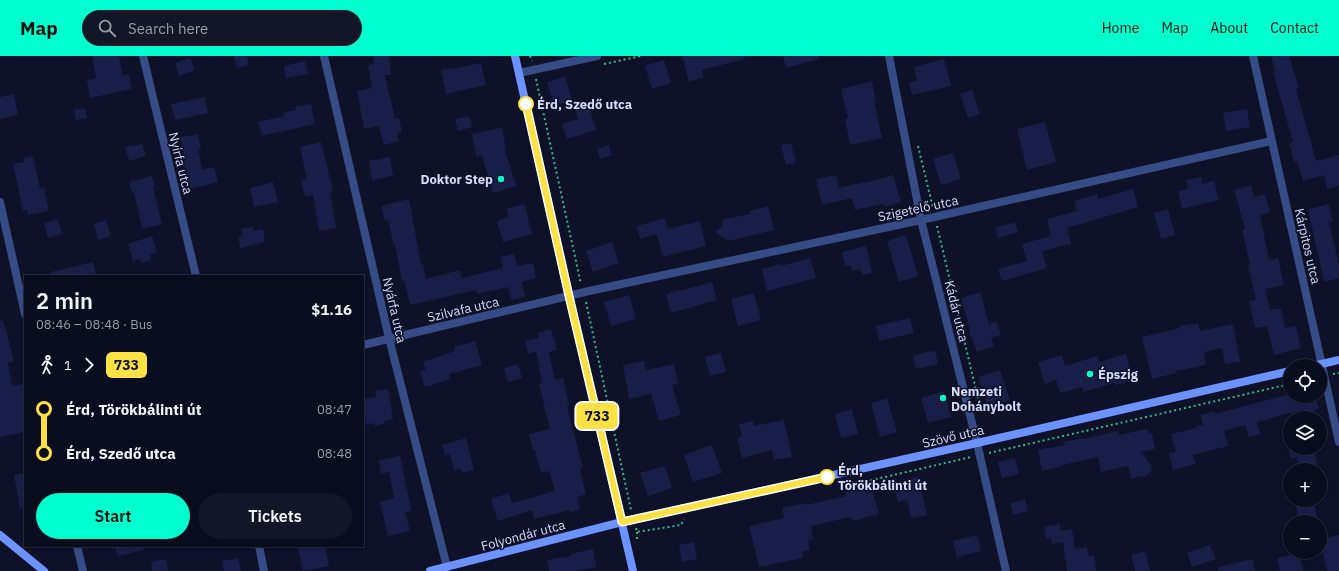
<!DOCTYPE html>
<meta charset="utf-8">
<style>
:root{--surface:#0a0d1d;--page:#131626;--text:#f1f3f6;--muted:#999ca4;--line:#2a2d3b;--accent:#00ffce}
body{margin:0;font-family:"IBM Plex Sans",sans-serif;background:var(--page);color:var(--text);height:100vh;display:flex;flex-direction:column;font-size:15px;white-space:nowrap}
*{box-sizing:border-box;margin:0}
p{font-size:13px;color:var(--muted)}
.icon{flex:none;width:22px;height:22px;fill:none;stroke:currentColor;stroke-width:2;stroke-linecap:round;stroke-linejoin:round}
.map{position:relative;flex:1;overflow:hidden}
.details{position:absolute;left:24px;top:219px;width:340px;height:272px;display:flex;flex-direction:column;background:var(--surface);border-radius:0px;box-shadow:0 1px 3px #0004,0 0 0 1px var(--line)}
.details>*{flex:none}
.badge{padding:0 8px;border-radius:6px;font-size:14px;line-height:26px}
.tools{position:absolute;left:1283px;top:303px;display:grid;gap:8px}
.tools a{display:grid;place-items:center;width:44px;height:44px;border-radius:50%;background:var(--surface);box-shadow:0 1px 3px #0004,0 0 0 1px var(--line);font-size:20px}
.map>.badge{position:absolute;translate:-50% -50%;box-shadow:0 0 0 2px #fff}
.legs{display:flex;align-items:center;gap:6px;height:44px;padding:0 12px;font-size:13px}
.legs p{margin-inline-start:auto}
.headline{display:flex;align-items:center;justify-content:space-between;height:68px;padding:0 12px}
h1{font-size:22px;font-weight:600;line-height:30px}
.button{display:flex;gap:8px;margin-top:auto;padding:8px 12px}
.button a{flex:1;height:46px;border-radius:24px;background:var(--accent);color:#111;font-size:16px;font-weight:600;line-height:46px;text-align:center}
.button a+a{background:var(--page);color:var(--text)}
ul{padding:0 12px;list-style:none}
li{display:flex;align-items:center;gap:14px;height:44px;font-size:15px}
li i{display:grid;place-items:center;width:6px;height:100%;margin:0 5px;background:currentColor}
li i::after{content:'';width:10px;height:10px;margin:-5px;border:3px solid;border-radius:50%;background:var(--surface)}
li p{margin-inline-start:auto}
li:first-child i{background:linear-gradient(#0000 50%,currentColor 0)}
li:last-child i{background:linear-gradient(currentColor 50%,#0000 0)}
header{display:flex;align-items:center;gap:24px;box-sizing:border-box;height:56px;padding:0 20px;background:var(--accent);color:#111}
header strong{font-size:19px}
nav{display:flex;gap:22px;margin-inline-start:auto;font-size:14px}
.search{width:280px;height:36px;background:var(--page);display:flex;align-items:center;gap:10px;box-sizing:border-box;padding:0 14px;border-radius:22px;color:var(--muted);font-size:15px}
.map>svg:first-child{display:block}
.building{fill:#191e48}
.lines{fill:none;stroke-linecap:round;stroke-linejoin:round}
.path{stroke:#2abc89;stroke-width:2;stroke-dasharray:2 3;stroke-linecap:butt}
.street{stroke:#374c87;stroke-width:8}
.secondary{stroke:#6b92ff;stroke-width:8}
.line-1-casing{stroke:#fff;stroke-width:9}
.line-1{stroke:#fbe143;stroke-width:6}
.stop-1-dot{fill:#fff;stroke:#fbe143;stroke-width:2}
.poi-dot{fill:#00ffce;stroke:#0e1127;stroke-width:1.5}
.labels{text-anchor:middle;stroke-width:3;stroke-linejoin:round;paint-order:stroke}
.stop-label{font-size:13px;font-weight:bold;fill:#d4dbff;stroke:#0e1127;text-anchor:start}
.street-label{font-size:13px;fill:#d4dbff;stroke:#0e1127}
.poi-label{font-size:13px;font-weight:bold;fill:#d4dbff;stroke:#0e1127;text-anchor:start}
</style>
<header>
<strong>Map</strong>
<div class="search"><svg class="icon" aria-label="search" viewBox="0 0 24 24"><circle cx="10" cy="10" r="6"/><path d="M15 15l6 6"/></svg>Search here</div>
<nav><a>Home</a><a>Map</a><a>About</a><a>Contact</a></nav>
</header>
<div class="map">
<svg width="1339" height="515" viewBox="0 0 1339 515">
<rect width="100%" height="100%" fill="#0e1127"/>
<!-- building -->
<path class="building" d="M92,0h27l4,20 6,-2 3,15 -42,9 -3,-18 9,-2z
M234,0h13l2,9 -12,3z
M373,0h16l2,19h-6l10,44 4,-1 3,14 -5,1 2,8 -15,4 -5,-19 -15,3 -7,-38 15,-3 -4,-23 6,-1z
M682,0h62l1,3 -43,11 2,7 -15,5z
M783,0h36v3l-33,9z
M1271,0h18l10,32 -3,1 20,72 23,-6v31l-12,3 -3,-14 -21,6 -6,-20 -3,1 -5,-19 4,-1 -20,-70 2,-1z
M190,2l5,12 -16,6 -4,-13z
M944,3l7,27 -39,9 -3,-12 8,-2 -3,-14z
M664,4l7,23 -19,6 -7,-23z
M305,5l3,13 -22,4 -2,-12z
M481,7l5,22 -40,9 -5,-24 10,-2v1z
M565,20l7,24 -18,6 -7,-24z
M872,25l4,21h-2l8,36 -32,7 -5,-26 3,-1 -7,-29z
M972,34l8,24 -12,4 -8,-24z
M14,38l4,21 -18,4v-22z
M205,41l3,16 -33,7 -4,-16z
M311,48l4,20 -53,12 -4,-14 26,-6 -1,-3 13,-3 -1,-3z
M589,50l7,24 -29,9 -5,-15 16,-5 -3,-9z
M85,52l2,10 -11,2 -2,-10z
M1247,53l3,18 -24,4 -3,-18z
M469,60l3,11 -14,4 -3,-12z
M1045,66l11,40 -29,8 -10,-41z
M502,71l4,23h-1l11,36 -23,7 -11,-38 -6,1 -4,-22z
M198,78l3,15h-3l4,21 12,-3 4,15 -28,7 -6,-24 1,-1 -4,-27z
M321,86l12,49 -3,1 6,36 -17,3 -6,-36 -8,2 -4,-17 6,-1 -7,-32z
M791,87l5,20 -10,2 -5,-20z
M142,88l4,12 -17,5 -4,-14z
M609,89l3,10 -12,4 -3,-10z
M953,97l8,26 -20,6 -8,-26z
M33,100l7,33 4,-1 5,23 -21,4 -1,-5 -4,1 -10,-47 11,-2 -1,-4z
M390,101l3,19 -21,4 -3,-19z
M836,119l3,13 25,-6v1l29,-8 8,27 -16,5 -1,-3 -29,6 -3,-12 -30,7 -6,-26z
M152,120l3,10 -2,1 9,37 -20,5 -8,-37h-2l-3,-10z
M1201,121l1,7 12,-3 5,19 -37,9 -4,-18 10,-3 -2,-8z
M273,126l5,20 -24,5 -4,-19z
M1251,129l3,12 11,-3 5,18 -10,3 9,45 9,-2 6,27 -19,4 5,21 11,-2 4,20 11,-2 5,22 -27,7 -7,-29 -12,2 -6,-27 7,-1 -8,-35h2l-8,-35 3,-1 -11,-39z
M1133,133l5,18 -71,21 4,16 -29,7 5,17 -45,13 -4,-12 29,-8 -5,-17 29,-8 -4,-17 30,-8 -3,-10 23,-7 1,5z
M409,143l12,65h2l3,15 34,-9 2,8 41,-10 -2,-11 13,-3 3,12 16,-3 3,15 -14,4 3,15 -14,3 -3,-13 -31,7 -1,-4 -66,15 -6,-25 -2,1 -7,-36 -1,1 -6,-26 -3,1 -4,-15z
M524,148l8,30 -29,8 -6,-21 12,-4 -3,-8z
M1329,148l4,18 -4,1 10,41v14l-15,4 -16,-73z
M768,150l6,24 -46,11 -13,-9 8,-6v-7l28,-5 -1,-3z
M1168,153l7,26 -14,4 -7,-26z
M665,162l3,11 32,-8 6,25 -43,11 -6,-23 -17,5 -3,-13z
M58,163l4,15 -14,4 -4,-15z
M106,164l5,16 -13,4 -4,-16z
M1015,166l3,10 -20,6 -3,-10z
M253,171l1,4 9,-2 2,13 -25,6 -2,-11 5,-1 -2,-7z
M906,179l12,41 -19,6 -12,-41z
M152,180l5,16 -7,3 1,5 -9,3 -2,-4 -7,2 -5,-17z
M612,186l7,21 -26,9 -7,-21z
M866,190l6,27 -10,2 -2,-6 -8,2 -1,-6 -6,1 -3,-14z
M810,202l6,20 -49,13 -5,-22 18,-5 1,2z
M93,206l3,14h-45v-4z
M712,226l5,18 -46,13 -5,-19 12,-4 1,1z
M980,236l9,32 7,-3 5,14 -10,3 3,8 -17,6 -8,-21 1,-1 -9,-32z
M754,237l7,27 -23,6 -7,-27z
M629,239l7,24 -25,7 -7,-24z
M910,262l4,15 -35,8 -3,-15z
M3,264l11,41 -6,2 4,23 11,-2 2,10v38l-25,5v-116z
M1198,267l2,8 33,-7 7,38 -15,2 -3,-16 -18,4 2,13 -30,6v2l-24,6 -10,-42 38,-9v-2z
M551,273l6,21 -8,2 6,28 8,-2 6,27 -2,1 16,62 -3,1 6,25 -9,3 3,13 -9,2 -1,-2 -36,9 -2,-9 -34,11 -7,-22 18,-6 3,10 43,-12 -6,-20 -8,2 -6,-23 -2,1 -4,-17 21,-5 -11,-45 3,-1 -6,-31 -8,2 -3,-13 14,-3 -1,-5z
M475,285l7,24 -33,9 2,5 -26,8 -5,-15 6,-2 -3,-8 32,-11 -1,-4z
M935,294l3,14 -22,5 -3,-13z
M721,297l5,19 -16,4 -5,-19z
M1126,298l7,26 -18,5 -1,-2 -31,9 -1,-5 -22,6 -4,-13 -11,4 -7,-22 24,-7 3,11 32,-10 2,6z
M644,305l2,9 28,-6 4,20 -6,1 9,30 -22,6 -8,-27 -22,5 -6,-34z
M518,308l4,14 -14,4 -4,-14z
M1000,314l10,30 -22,8 -10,-31z
M388,333l5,30 -9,2 1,3 -10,2 -1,-3 -8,2 -1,-8 -2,1v-19l13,-2 -1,-6z
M944,335l7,26 -23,6 -7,-25z
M1290,338v2h25l4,13 -14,4 -1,-4 -47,13 3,12 -11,3 -4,-12 -21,6 4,15 -35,9 3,9 -23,6 -4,-17 7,-1 -5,-18 26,-6 -1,-2 7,-1 -2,-10 14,-4v3z
M887,342l10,34 -17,5 -9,-34z
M852,353l6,25 -17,4 -6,-24z
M784,364l8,37 -18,3 -2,-10 -30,8 -5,-20 5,-2 -3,-12 14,-3 1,5z
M1147,373l2,5 3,-1 3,16 -14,3 10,13v5l-2,4 -4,3 -4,-1 -10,3 -3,-13 -27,6 -3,-15 -40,9 1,1 -17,4 -4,-21 27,-5 -1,-3 19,-4v1l35,-8 1,4z
M466,382l8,32 -12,3 -2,-5 -6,2 -4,-16 -5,2 -3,-11z
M712,389l10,28 -29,9 -9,-27z
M1288,392h29l1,4 -3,1 3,17h-18l-3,-13 -6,1z
M400,400l8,39 4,16 -7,1 5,19 -22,5 -8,-34 14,-4 -5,-26 -8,2 -2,-14z
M1015,402l4,16 -17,4 -4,-16z
M665,410l7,22 -24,8 -8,-23z
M25,417v35l-5,1 -6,-34z
M918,421l9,38 -16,3 -4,-18 -9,2 -4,-19z
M871,429l8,29 -27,7 -1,-4 -40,9 2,13 -5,1 2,10 -8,1 1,7 -44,9 -10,-41 35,-8 -2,-10 24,-5v2l40,-9 -1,-4z
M1025,443l3,12 -15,4 -3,-12z
M1314,446l3,16 -17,3 -4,-15z
M1060,468l1,7 11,-2 3,20 12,-2 1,9 6,-1 2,16h-29l-4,-29 -11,2 -1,-6 -5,1 -2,-12z
M977,479l4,16 -24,6 -4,-16z
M1339,479v36h-12l-7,-31z
M694,486l3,17 -15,3 -3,-17z
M1210,489l6,14 -24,8 -5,-14z
M115,490h29v4l-27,6z
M308,490h17l4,20 -26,5 -5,-23z
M593,493l3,18 -20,4h-27l-2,-11 24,-4 -1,-2z
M1145,495l5,20h-15l-4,-16z
M1299,497l4,18h-23l-3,-13z
M238,502l3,13h-17l-2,-10z
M166,503l2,12h-16l-1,-9z
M1253,503l2,12h-37v-4z"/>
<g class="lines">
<!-- path -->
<path class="path" d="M530,0l2,5
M604,8l37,-8
M536,23l45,205
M918,90l15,62
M937,170l44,185
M586,246l45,208
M1333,318l6,-1
M989,397l301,-69
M851,426l8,1 112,-26
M636,472l1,4 44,-7 3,-6
M637,476v9"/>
<!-- street -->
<path class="street" d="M143,0l53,220
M324,0l65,282 58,229
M889,0l32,164 56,223 29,128
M1253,0l86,386
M519,17l78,-17
M0,146l25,112
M363,289l226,-54 332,-71 351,-79
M77,490l6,25
M259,490l5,25"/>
<!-- secondary -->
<path class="secondary" d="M515,0l54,240 64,275
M1313,310l26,-6
M0,479l44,36
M430,515l192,-49 355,-79 313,-72"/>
</g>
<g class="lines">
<defs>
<path id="line-1" d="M526,48l43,192 53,226 205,-45"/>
</defs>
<!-- line-1 casing -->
<use href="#line-1" class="line-1-casing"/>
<!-- line-1 -->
<use href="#line-1" class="line-1"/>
</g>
<!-- markers -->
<g class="stop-1-dot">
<circle cx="526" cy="48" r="7"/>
<circle cx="827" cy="421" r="7"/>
</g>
<g class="poi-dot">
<circle cx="501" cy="123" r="4"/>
<circle cx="1090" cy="318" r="4"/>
<circle cx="943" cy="342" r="4"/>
</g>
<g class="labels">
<!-- stop labels -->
<g class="stop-label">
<text x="537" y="53">Érd, Szedő utca</text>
<text x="838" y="419">Érd,<tspan x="838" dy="15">Törökbálinti út</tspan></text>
</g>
<!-- street labels -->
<g class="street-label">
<text transform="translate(181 107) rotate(76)" y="5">Nyírfa utca</text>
<text transform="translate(918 152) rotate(-12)" y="5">Szigetelő utca</text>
<text transform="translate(1308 190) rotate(77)" y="5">Kárpitos utca</text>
<text transform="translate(463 253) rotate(-13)" y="5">Szilvafa utca</text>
<text transform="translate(395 254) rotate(77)" y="5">Nyárfa utca</text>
<text transform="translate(957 255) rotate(76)" y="5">Kádár utca</text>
<text transform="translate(953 380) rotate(-13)" y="5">Szövő utca</text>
<text transform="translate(523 479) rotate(-15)" y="5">Folyondár utca</text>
</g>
<!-- poi labels -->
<g class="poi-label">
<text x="493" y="128" text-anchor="end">Doktor Step</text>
<text x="1098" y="323">Épszig</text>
<text x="951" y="340">Nemzeti<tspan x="951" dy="15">Dohánybolt</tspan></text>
</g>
</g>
</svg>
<div class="tools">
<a><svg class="icon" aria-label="locate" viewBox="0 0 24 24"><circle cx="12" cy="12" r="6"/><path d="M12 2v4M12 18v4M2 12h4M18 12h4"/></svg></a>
<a><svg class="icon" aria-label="layers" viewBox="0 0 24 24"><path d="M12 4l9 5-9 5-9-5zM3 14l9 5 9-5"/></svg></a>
<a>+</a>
<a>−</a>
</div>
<b class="badge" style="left:597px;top:360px;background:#fbe143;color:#111">733</b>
<section class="details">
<div class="headline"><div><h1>2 min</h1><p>08:46 – 08:48 · Bus</p></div><b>$1.16</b></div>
<div class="legs"><svg class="icon" aria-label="walk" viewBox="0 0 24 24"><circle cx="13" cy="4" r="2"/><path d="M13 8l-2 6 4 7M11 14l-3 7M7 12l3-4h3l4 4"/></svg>1<svg class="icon" aria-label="forward" viewBox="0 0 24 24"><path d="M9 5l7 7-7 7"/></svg><b class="badge" style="background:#fbe143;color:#111">733</b></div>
<ul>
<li><i style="color:#fbe143"></i><b>Érd, Törökbálinti út</b><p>08:47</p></li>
<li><i style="color:#fbe143"></i><b>Érd, Szedő utca</b><p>08:48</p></li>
</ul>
<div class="button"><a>Start</a><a>Tickets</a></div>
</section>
</div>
